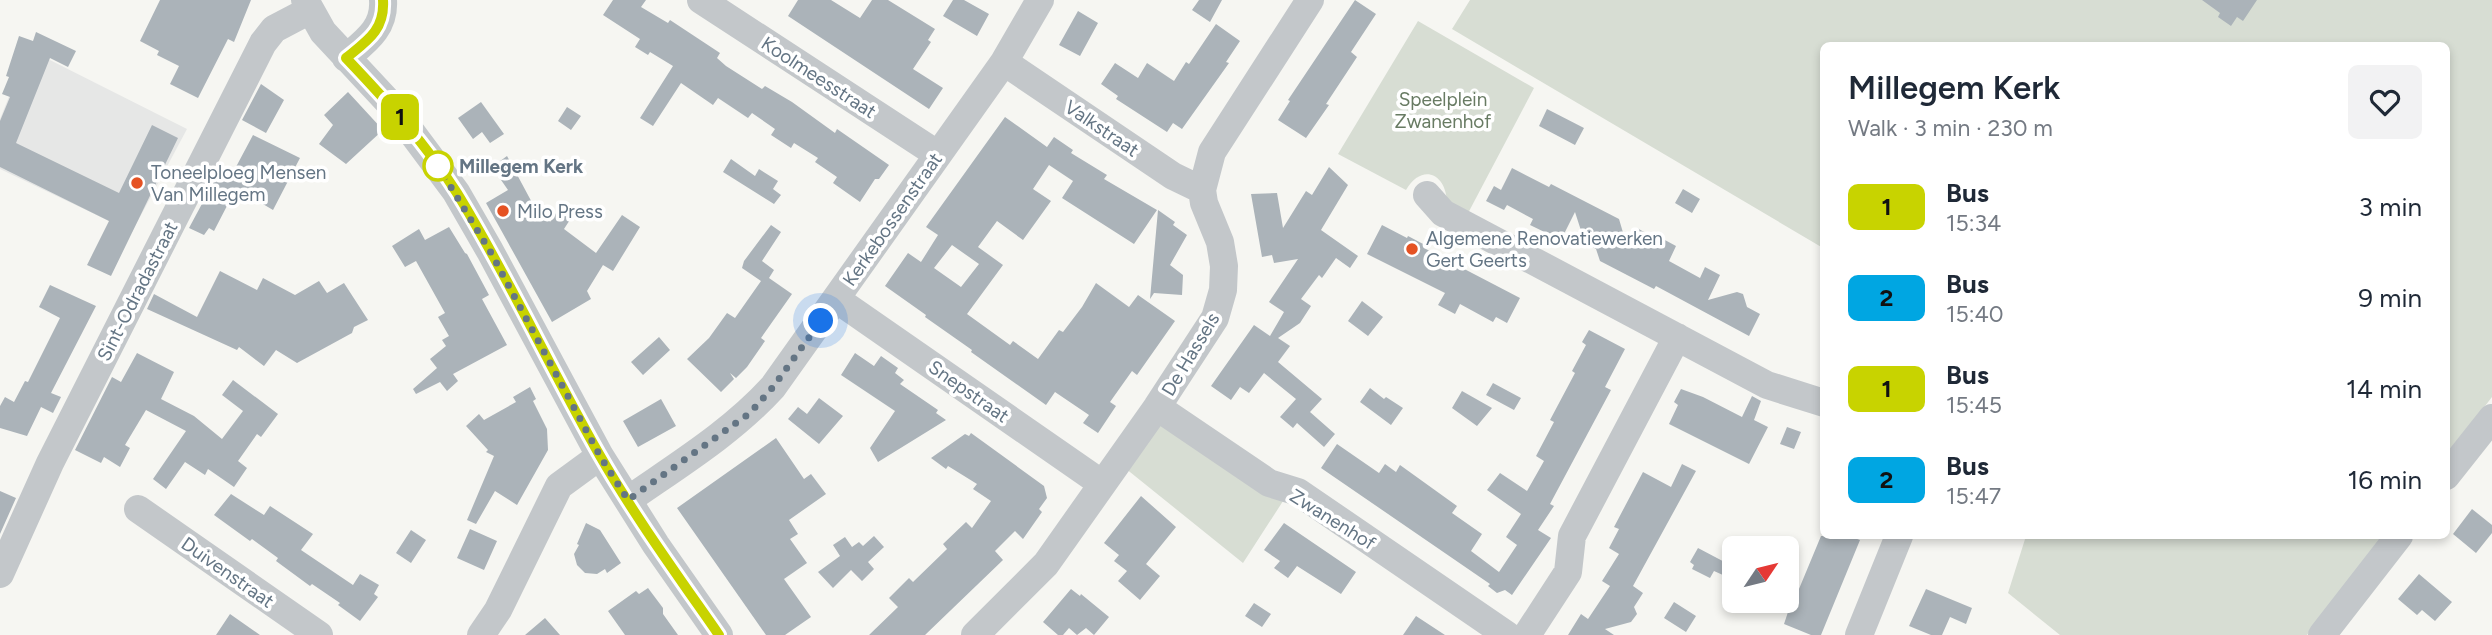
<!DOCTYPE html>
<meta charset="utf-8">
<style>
:root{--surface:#fff;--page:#f2f2f3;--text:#1f2937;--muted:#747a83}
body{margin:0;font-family:Figtree,sans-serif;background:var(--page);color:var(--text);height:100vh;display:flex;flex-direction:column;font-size:26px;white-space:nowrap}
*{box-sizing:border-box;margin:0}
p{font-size:23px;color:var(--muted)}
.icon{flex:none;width:38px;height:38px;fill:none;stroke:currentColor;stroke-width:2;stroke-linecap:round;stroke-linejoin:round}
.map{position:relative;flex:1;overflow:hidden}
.details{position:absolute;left:1820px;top:42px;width:630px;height:497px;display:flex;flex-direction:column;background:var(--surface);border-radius:10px;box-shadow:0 4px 10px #0003}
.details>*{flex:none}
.badge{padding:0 14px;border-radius:10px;font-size:24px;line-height:46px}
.needle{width:46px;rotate:55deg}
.fabs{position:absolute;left:1722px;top:536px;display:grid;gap:14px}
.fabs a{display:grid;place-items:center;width:77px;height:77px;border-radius:10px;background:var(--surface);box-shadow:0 4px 10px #0003;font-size:35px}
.you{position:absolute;width:35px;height:35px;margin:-18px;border:5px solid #fff;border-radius:50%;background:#1a73e8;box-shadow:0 0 0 10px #1a73e833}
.map>.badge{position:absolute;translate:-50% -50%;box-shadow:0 0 0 4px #fff}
.round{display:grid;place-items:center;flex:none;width:74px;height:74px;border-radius:10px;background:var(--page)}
.summary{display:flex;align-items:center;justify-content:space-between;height:119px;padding:0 28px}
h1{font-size:33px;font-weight:600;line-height:52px}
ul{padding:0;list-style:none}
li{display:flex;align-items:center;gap:21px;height:91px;padding:0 28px}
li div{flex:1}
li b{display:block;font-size:26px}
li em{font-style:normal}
li .badge{min-width:77px;font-weight:700;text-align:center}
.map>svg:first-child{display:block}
.built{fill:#e6e7e6}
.green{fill:#d7ddd3}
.building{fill:#abb3b9;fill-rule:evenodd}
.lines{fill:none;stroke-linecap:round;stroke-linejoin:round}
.minor{stroke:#c3c7ca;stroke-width:28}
.line-casing{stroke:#fff;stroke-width:16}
.line{stroke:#c8d300;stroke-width:10}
.walk{stroke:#647584;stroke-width:7;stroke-dasharray:0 12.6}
.stop-dot{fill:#fff;stroke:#c8d300;stroke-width:3.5}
.poi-dot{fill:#e55223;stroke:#fff;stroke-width:2.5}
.labels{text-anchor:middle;stroke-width:7;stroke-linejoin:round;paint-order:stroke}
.street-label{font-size:19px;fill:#647584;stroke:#fff}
.park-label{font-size:19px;fill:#687b63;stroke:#fff}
.stop-label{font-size:19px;font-weight:bold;fill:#647584;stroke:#fff;text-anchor:start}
.poi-label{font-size:19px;fill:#647584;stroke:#fff;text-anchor:start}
</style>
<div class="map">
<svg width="2492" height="635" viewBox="0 0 2492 635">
<rect width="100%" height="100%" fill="#f6f6f2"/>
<!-- built -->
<path class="built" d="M28,49l159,80 -55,103 -132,-63v-50z"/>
<!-- green -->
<path class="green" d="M1470,0h1022v397l-45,58 -1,-409h-622l-1,202 -371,-219z
M1418,21l116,67 -68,129 -19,-16c-2,-29 -26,-37 -41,-11l-68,-36z
M1159,418l126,80 -42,65 -118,-95z
M2026,536h357l-76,99h-247l-52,-42z"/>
<!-- building -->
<path class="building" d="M160,0h91l-17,42 -6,-3 -30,59 -28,-14 9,-18 -22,-11 2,-4 -19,-10z
M613,0h33l-5,7 27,16 2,-3 50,33 -3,5 9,8 36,23 3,-3 27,16 43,31 2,-4 52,36 -10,14h-4l-15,23 -27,-19 4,-6 -22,-15 3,-4 -24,-15 -3,5 -20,-13 4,-6 -23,-16 -4,5 -30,-20 -5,7 -32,-22 -28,43 -13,-8 33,-52 -23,-14 -2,3 -13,-8 5,-8 -37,-24z
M798,0h33l29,18 12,-18h16l47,29 -7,11 3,2 -18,27 30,19 -14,21 -141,-93z
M953,0h11l25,14 -12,22 -34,-20z
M1199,0h23l-12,22 -18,-12z
M1355,0l21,14 -25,38 6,5 -31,47 3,1 -23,33 -28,-18 12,-19 -2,-1z
M2202,0h55l-14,21 -6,-4 -6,9 -13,-9 2,-4z
M1078,11l20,12 -18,33 -21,-11z
M1216,24l24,17 -14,21 3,1 -47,66 -9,-6 -6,9 -51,-33 2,-3 -17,-12 14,-21 23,15 9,-15 27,18 12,-19 3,2z
M36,32l40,19 -8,16 -18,-9 -34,85 103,50 33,-68 26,13 -67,138 -24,-11 22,-44 -109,-54v-46l10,-24 -8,-3 7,-17 -3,-1 13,-40 14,5z
M261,84l23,16 -18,33 -24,-13z
M348,92l35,38 -37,34 -27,-20 14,-19 -9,-10z
M481,102l23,32 -14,9 -8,-11 -9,7 -15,-21z
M567,107l14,9 -10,14 -13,-9z
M1547,109l37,19 -9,17 -36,-19z
M1005,117l42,30 7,-10 19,13 -2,3 36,22 -3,4 53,31 -23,34 -72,-46 11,-17 -24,-16 -16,24 18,12 -28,39 -26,-19 -19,26 25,18 -36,49 43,31 3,-4 25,18 21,-29 4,2 19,-25 14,-24 33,24 9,-12 37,26 -38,54 -5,-4 -22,31 6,4 -18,27 -15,-10 6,-8 -34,-23 -9,13 -75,-53 1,-2 -47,-33 1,-2 -41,-29 23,-33 13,9 17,-27 -12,-8zM952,245l27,19 -18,23 -27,-19z
M253,135l47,23 -27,52 -34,-20 -7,14 -3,-2 -15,29 -5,-3 -5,7 -15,-7 29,-54 11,6z
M507,156l29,54 6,-3 8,15 10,-15 13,8 -9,14 32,24 26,-38 18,12 -27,44 -10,-6 -16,26 4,8 -39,23 -66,-119 22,-13 -16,-23z
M731,159l24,17 4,-7 19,12 -5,8 8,6 -7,9 -51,-32z
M1329,167l19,18 -27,45 37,26 -8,12 -14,-10 -14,20 -3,-3 -18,24 10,7 -11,17 -22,15 12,8 -12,16 44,37 -12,13 25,22 -11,13 -27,-24 -4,5 -13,-11 16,-18 -32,-26 -15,20 -9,-6 -9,13 -20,-14 43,-61 16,11 14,-24 -15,-10 29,-43 -24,4 -2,-8 -10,2 -11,-63 26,-1 6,35 23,-37 6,4z
M1512,168l37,19 2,-3 68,35 8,27 10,-18 14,8 1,-3 24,13 -7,15 31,17 5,-11 15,8 -12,25 29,-8 6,2 4,13 13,7 -11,22 -93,-50 -2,3 -54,-28 -4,-12 -11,-6 -10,-31 -14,28 -31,-15 3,-6 -26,-14 -3,5 -18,-9 8,-15 7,4z
M1683,189l17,10 -8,14 -17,-10z
M1158,210l17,12 -2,3 14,10 -17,30 13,10 -1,20 -28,-2 -4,6z
M771,225l10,7 -19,29 12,9 -5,8 23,16 -31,44 4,3 -18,26 -11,11 -6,-5 4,6 -13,13 -34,-33 22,-21 18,-25 8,5 26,-37 -19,-13 2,-7z
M1382,225l25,13 1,-2 17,9 -1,3 96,50 -13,25 -11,-6 -3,5 -33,-18 -5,10 -17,-9 7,-12 -78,-39z
M449,227l16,26 2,1 22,41 -7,4 25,46 -54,29 5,7 -11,10 -7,-9 -24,12 -3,-5 24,-21 -7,-9 16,-13 -4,-6 7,-4 -11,-19 7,-4 -29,-52 -11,6 -13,-21 27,-17 6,11z
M220,271l37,19 6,-12 32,17 24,-14 8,12 17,-10 24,37 -14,7 -2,6 -55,30 -21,-13 -12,16 -25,-19 -2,3 -90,-41 7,-15 43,23z
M50,285l46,21 -45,87 10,4 -8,16 -12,-6 -14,29 -27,-8v-22l5,-9 9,5 11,-21 3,1 32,-64 -21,-11z
M1362,301l21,16 -15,19 -20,-15z
M1589,330l36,19 -20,38 6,3 -61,114 4,2 -16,24 13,8 -39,57 -7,-5 -8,3 -9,-7 2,-2 -169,-116 16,-24 42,29 6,-9 11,8 4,-7 57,41 -5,7 30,21 -11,17 28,21 18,-27 -11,-8 15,-23 -34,-24 13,-17 27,18 17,-30 -8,-5 18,-34 -4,-2 25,-47 -3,-2 14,-26 -4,-3z
M659,337l11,13 -27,25 -12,-13z
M137,353l37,19 -13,27 33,17 28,23 21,-28 -21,-16 11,-15 45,34 -17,23 -4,-3 -19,27 9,7 -13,19 -26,-18 -3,6 -20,-13 -19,27 -13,-10 33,-48 -40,-21 -21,35 5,3 -10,19 -16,-10 -3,6 -26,-13 37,-73 9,5z
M855,353l19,13 7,-10 17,12 -3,5 9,7 -4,4 38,26 -2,3 10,7 -68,42 -8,-14 25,-37 -54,-36z
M1493,383l28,15 -7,12 -28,-15z
M530,387l6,12 -3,2 14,28 1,21 -31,55 -22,-14 -19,33 -9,-4 27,-64 -8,-4 2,-2 -22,-24 13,-12 5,6 32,-18 -3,-5z
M1370,388l14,11 2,-2 17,11 -12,17 -31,-23z
M1681,389l22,8 39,20 10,-21 9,5 -7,19 14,7 -19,37 -80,-40 9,-19 -4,-3z
M1462,391l30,17 -15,18 -25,-18z
M819,398l24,18 -24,28 -31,-25 10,-12 9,7z
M661,399l15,27 -38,21 -15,-26z
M1787,427l14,5 -7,17 -14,-5z
M971,433l73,53 3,12 -8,11 3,3 -19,27 -8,-8 -20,20 8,9 -78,75h-56l29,-28 -9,-9 20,-20 4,4 34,-33 -4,-5 23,-22 6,6 19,-27 -18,-12 4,-5 -29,-18 -2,3 -15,-11 34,-24 4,2z
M776,438l28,41 7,-5 15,20 -37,26 9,14 -8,5 17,24 -23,16 27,38 -26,18h-19l-89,-127z
M1682,464l14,7 -63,115 10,7 -9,14 3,7 -6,8 -26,7 9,6h-46l13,-21 7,5 22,-33 -8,-5 17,-27 -10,-6 10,-19 -5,-2 29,-55 28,15z
M0,491l16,7 -16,36z
M231,494l33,21 6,-9 43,28 -12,16 52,35 7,-11 19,11 -5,9 4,3 -18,24 -22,-16 2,-2 -28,-19 -2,2 -34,-25 2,-3 -26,-19 -2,2 -36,-26z
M1141,496l35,31 -30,37 14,12 -20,24 -22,-19 9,-10 -13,-10 5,-6 -15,-12z
M2472,509l20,16v8l-16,20 -23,-19z
M586,523l14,7 21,33 -14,10 -2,-4 -8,5 -12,-1 -8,-8 -3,-11 5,-9 -2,-1z
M1284,523l72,49 -15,22 -44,-28 -9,12 -14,-10 6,-7 -16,-11z
M470,529l27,12 -13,29 -27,-12z
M411,530l15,10 -15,23 -15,-10z
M874,536l10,11 -16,15 6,7 -12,12 -11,-11 -18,18 -15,-16 22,-16 -7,-11 12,-8 7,10 7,-5 4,4z
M1821,536h28l11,4 -39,95h-10l-27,-11 8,-24 2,1z
M1698,548l36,19v13l-20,-9 -4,7 -18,-9 2,-4 -4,-3z
M2419,574l33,28 -17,19 -13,-11 -5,5 -19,-16z
M648,588l15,20v6l15,21h-53l-17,-24 28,-20 3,3z
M1071,589l9,7 1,-2 28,23 -15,18 -8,-7 -9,7 -8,-7 -6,7h-5l-15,-13z
M1926,589l46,19 -6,16 -16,-7 -8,18h-11l-22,-9z
M1674,602l22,14 -10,16 -22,-14z
M1254,603l17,11 -9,13 -17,-11z
M230,614l30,21h-44z
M1416,616l29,19h-42z
M545,618l15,17h-35z"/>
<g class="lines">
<!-- minor -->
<path class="minor" d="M305,0l18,32 69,74 64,86 34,59 110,205 56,89 63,90
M701,0l236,154
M346,58c20,-17 39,-30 37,-58
M1004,62l169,114 29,14
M1427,195l16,18 324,172 57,18
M836,299l265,184
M1157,407l112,76 29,9 209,143
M2446,476l46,-58
M628,500c50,-35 103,-67 145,-113l231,-325 36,-62
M138,509l181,126
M0,574l50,-111 213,-420 11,-14 36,-19
M481,635l17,-25 61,-124 41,-30
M975,635l71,-71 111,-157 58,-89 8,-28 1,-24 -4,-24 -16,-39 -2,-13 10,-38 98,-152
M1527,635l41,-63 4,-36 105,-199
M1859,635l40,-99
M2322,635l77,-99"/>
</g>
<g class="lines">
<defs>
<path id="line" d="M383,0c2,30 -16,41 -37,58 40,42 80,86 111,135 52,85 93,175 142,261 36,63 79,122 120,181"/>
</defs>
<!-- line casing -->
<use href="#line" class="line-casing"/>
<!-- line -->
<use href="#line" class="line"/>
<!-- walk -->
<path class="walk" d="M438,166l52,85 110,205 28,44 122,-87 23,-26 48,-66"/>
</g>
<!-- markers -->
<circle class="stop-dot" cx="438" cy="166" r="14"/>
<g class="poi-dot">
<circle cx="137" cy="183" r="7"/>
<circle cx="503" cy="211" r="7"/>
<circle cx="1412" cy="249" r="7"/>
</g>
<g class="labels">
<!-- street labels -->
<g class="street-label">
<text transform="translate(819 77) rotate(33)" y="7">Koolmeesstraat</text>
<text transform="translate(1102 128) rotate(34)" y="7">Valkstraat</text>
<text transform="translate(892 219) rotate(-55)" y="7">Kerkebossenstraat</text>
<text transform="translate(137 291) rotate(-63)" y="7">Sint-Odradastraat</text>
<text transform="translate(1190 354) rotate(-59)" y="7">De Hassels</text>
<text transform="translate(969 391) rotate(35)" y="7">Snepstraat</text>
<text transform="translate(1333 519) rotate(32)" y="7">Zwanenhof</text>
<text transform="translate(228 572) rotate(35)" y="7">Duivenstraat</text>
</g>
<!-- park labels -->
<g class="park-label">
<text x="1443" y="106">Speelplein<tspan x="1443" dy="22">Zwanenhof</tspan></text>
</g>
<!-- stop labels -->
<g class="stop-label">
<text x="459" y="173">Millegem Kerk</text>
</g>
<!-- poi labels -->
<g class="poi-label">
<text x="151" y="179">Toneelploeg Mensen<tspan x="151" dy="22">Van Millegem</tspan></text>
<text x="517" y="218">Milo Press</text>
<text x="1426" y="245">Algemene Renovatiewerken<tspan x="1426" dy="22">Gert Geerts</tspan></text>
</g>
</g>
</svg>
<div class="fabs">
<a><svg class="needle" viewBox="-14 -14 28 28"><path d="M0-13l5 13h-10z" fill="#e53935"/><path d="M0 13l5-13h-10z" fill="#747a83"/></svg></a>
</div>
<div class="you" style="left:821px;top:321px"></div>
<b class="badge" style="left:400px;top:117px;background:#c8d300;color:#111">1</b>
<section class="details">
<div class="summary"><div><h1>Millegem Kerk</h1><p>Walk · 3 min · 230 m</p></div><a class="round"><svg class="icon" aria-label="heart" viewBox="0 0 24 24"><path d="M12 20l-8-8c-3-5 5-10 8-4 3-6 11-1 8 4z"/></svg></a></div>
<ul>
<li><span class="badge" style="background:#c8d300;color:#111">1</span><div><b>Bus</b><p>15:34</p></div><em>3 min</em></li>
<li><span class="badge" style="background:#00a6e2;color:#111">2</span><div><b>Bus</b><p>15:40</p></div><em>9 min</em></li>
<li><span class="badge" style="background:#c8d300;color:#111">1</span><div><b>Bus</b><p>15:45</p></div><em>14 min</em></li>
<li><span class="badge" style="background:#00a6e2;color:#111">2</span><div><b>Bus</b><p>15:47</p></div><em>16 min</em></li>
</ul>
</section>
</div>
